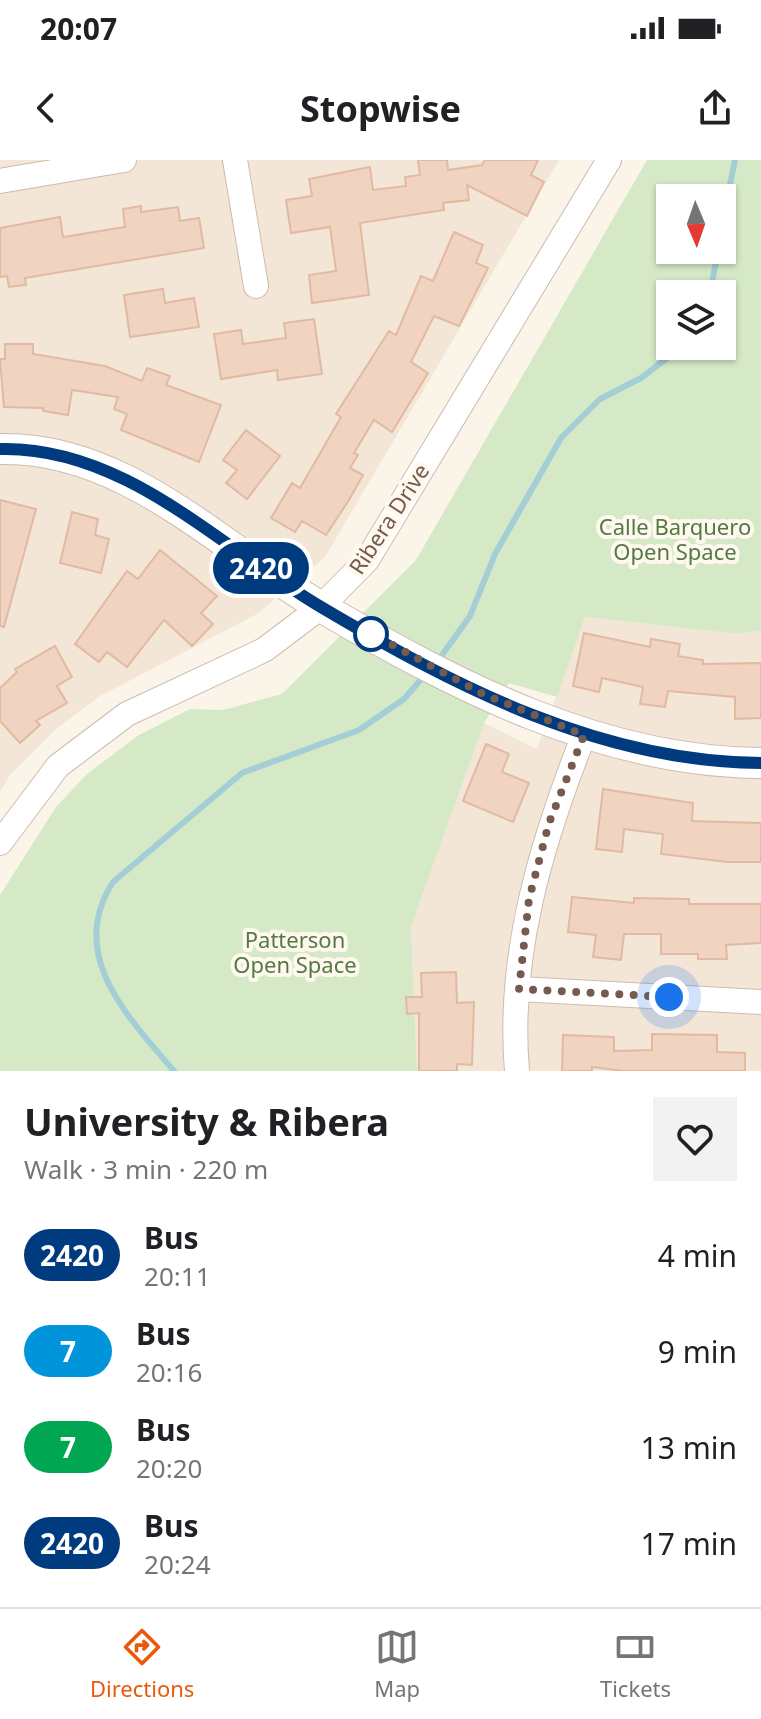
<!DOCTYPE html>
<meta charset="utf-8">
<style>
:root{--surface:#fff;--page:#f2f2f2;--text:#202124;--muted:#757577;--line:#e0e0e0;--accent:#ea580c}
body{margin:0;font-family:"Noto Sans",sans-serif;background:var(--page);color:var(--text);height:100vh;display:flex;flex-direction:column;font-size:30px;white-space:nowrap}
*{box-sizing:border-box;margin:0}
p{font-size:26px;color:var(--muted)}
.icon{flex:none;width:44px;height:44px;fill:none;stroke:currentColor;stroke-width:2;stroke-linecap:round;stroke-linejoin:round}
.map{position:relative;height:911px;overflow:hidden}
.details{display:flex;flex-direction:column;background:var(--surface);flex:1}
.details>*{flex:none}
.badge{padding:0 16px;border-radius:26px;font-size:28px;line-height:52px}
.needle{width:52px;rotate:178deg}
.fabs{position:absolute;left:656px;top:24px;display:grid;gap:16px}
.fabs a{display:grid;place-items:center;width:80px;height:80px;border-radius:0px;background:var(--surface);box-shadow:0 2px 6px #0004;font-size:40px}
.you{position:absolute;width:40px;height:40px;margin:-20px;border:6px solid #fff;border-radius:50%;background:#1a73e8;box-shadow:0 0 0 12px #1a73e833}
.map>.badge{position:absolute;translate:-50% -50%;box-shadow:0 0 0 4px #fff}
.round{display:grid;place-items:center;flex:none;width:84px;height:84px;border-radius:0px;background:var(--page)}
.headline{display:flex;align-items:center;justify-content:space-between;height:136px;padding:0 24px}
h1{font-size:38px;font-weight:700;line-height:60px}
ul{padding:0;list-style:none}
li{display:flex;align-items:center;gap:24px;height:96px;padding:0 24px}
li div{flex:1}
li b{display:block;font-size:30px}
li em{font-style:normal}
li .badge{min-width:88px;font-weight:700;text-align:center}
.status{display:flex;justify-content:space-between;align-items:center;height:56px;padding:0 40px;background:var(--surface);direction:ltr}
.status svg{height:22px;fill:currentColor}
header{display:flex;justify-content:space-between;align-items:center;height:104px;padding:0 24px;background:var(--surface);font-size:36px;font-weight:700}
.tab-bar{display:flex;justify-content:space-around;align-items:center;height:112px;border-top:2px solid var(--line);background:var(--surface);font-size:22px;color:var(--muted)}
.tab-bar a{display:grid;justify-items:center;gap:4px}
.tab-bar .current{color:var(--accent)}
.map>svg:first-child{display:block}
.residential{fill:#f3e6d7}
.green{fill:#d5e9c7;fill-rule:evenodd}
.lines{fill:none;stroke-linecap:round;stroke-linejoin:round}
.stream{stroke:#a4ced6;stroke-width:6}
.building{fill:#f0d3c1;stroke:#e1baa2;stroke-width:2}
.minor-casing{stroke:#cdbcaf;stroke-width:26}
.tertiary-casing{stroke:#cdbcaf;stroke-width:32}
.minor{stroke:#fff;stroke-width:24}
.tertiary{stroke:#fff;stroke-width:30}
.line-casing{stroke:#fff;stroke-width:18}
.line{stroke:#003b80;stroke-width:12}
.walk{stroke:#755b4d;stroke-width:8;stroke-dasharray:0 14.4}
.stop-dot{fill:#fff;stroke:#003b80;stroke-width:4}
.labels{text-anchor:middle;stroke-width:8;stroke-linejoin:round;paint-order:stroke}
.street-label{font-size:22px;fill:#755b4d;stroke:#fef8ef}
.park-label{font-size:22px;fill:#557945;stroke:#fef8ef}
</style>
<div class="status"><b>20:07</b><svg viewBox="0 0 49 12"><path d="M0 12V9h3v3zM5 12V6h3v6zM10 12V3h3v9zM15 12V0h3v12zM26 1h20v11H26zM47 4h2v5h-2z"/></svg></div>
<header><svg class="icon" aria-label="back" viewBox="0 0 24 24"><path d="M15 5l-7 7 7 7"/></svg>Stopwise<svg class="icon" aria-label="share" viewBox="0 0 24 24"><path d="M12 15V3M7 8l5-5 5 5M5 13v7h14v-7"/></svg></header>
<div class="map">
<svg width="761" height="911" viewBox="0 0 761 911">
<rect width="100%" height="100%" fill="#fbf4e8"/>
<!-- residential -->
<path class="residential" d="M0,0h559l-234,397 -68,57 -155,81 -45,33 -47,47 -10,17z
M585,457l152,17 24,-3v440h-344l-6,-144 73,-204 53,26z"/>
<!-- green -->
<path class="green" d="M647,0h114v471l-24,3 -152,-17 -28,80 -48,-14 -25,40 -73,204 6,144h-417v-176l56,-88 31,-33 52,-39 51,-26 33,1 59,-16 134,-134zM670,38h52v52h-52zM670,134h52v52h-52z"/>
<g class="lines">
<!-- stream -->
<path class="stream" d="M722,65l13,-65
M710,134l8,-44
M437,502l33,-46 25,-62 66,-116 39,-39 41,-21 42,-32
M174,911c-46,-54 -108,-116 -61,-189l129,-109 117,-43 45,-31 20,-23"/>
</g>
<!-- building -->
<path class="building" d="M418,0h29l1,10 34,-5 3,-5h53l-7,15 13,7 -17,34 -60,-31 2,15 -26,3 1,7 -84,13 9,72 -57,8 -3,-28 27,-4 -6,-44 -39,6 -5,-33 26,-4 -3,-17 61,-12 3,23 33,-4 -1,-9 15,-2z
M141,46v6l37,-5 2,14 19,-3 5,30 -179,30 1,7 -17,2 -2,-11 -7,1v-49l60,-11 3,20 37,-6 25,-4 -2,-18z
M454,72l29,13 -7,18 12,5 -29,58 -25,-10 -23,46 17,11 -36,59 -18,-12 -20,33 4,2 -8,13 13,7 -14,25 -23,35 -24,-14 -7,11 -24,-14 21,-35 8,5 41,-71 -5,-3 53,-83 7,4 25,-59 12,5z
M163,129l2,14 29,-5 5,29 -69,10 -6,-42z
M314,159l8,55 -44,6 -1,-10 -56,9 -7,-45 27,-4 2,14 43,-6 -2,-15z
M5,184h28v10l72,12 37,15 5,-13 23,8 -4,9 55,20 -22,57 -78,-32 6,-16 -13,-5 4,-12 -46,-7 -4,25 -25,-4v-3l-39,-1 -4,-48h5z
M246,270l34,26 -33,43 -21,-16 11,-13 -14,-10z
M0,340l36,9 -32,118 -4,-1z
M72,352l26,7 -3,16 14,4 -8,34 -41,-10z
M160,390l57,46 -16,17 12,11 -21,22 -28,-26 -37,47 -20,-15 -8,10 -24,-18 52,-73 11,8z
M584,473l66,14 1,-8 29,5 -2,12 25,4v4l58,-1v55l-26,1v-22l-67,-6 -3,16 -25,-3 3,-17 -41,-9 -3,14 -26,-6z
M55,486l17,31 -15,9 10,17 -31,18 4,4 -20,18 -20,-22v-33l17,-16 -2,-3z
M486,584l23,10 -7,18 27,11 -16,39 -50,-21z
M603,629l90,14 -1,18 69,2v39h-34l-66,-8 2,-20 -39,-5 -2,23 -26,-3z
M572,737l62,6v-5l55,1v5h72v39l-35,2 1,14h-29v-5h-37v-20h-37l-3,26 -28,-3 3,-22 -28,-3z
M456,812l1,31 17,-1 -2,63 -15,-1v7h-38v-58l-12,1 -1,-17h16l-1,-24z
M652,874l65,1v17l28,1v18h-122l-31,-4v4h-30l1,-36 51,2v14l38,-1z"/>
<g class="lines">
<defs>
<path id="minor" d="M235,0l21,126
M0,21l124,-21
M0,683l58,-77 69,-52 137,-64 57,-43 46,-47 242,-400
M519,829l242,13
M517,911c-10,-116 25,-230 67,-336"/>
<path id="tertiary" d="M0,289c125,-3 219,98 321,158 135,79 280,155 440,156"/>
</defs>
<!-- minor casing -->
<use href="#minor" class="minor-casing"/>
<!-- tertiary casing -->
<use href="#tertiary" class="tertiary-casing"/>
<!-- minor -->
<use href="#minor" class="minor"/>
<!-- tertiary -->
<use href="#tertiary" class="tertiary"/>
</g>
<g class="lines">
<defs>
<path id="line" d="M0,289c125,-3 219,98 321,158 135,80 280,155 440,156"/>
</defs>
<!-- line casing -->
<use href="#line" class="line-casing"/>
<!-- line -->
<use href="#line" class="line"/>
<!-- walk -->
<path class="walk" d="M371,474l-8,-5 120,65 101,41 -35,88 -20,76 -10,90 150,8"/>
</g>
<!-- markers -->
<circle class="stop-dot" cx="371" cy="474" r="16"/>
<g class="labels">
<!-- street labels -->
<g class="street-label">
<text transform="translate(389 359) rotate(-57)" y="8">Ribera Drive</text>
</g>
<!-- park labels -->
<g class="park-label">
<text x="675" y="375">Calle Barquero<tspan x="675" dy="25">Open Space</tspan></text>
<text x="295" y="788">Patterson<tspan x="295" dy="25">Open Space</tspan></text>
</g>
</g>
</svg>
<div class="fabs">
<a><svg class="needle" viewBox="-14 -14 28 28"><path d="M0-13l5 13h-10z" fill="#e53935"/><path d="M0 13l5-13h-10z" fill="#757577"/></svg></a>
<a><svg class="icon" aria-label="layers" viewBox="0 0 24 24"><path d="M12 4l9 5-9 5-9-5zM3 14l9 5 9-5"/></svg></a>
</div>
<div class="you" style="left:669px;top:837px"></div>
<b class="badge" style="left:261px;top:408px;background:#003b80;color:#fff">2420</b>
</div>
<section class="details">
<div class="headline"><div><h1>University &amp; Ribera</h1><p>Walk · 3 min · 220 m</p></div><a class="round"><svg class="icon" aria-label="heart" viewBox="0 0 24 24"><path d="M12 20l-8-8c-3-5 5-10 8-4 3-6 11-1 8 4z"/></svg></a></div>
<ul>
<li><span class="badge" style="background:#003b80;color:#fff">2420</span><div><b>Bus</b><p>20:11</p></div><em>4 min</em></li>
<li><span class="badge" style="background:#0095da;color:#fff">7</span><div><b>Bus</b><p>20:16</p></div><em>9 min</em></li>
<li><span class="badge" style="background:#00a651;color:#fff">7</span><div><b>Bus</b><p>20:20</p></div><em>13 min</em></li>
<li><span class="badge" style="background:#003b80;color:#fff">2420</span><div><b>Bus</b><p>20:24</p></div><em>17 min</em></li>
</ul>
</section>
<nav class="tab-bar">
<a class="current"><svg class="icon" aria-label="directions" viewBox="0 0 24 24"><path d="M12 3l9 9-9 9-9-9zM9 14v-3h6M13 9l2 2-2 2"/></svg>Directions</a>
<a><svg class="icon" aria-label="map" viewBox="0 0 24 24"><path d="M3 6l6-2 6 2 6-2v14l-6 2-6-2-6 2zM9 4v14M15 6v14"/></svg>Map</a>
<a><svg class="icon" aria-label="tickets" viewBox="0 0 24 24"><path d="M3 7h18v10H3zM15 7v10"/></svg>Tickets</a>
</nav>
